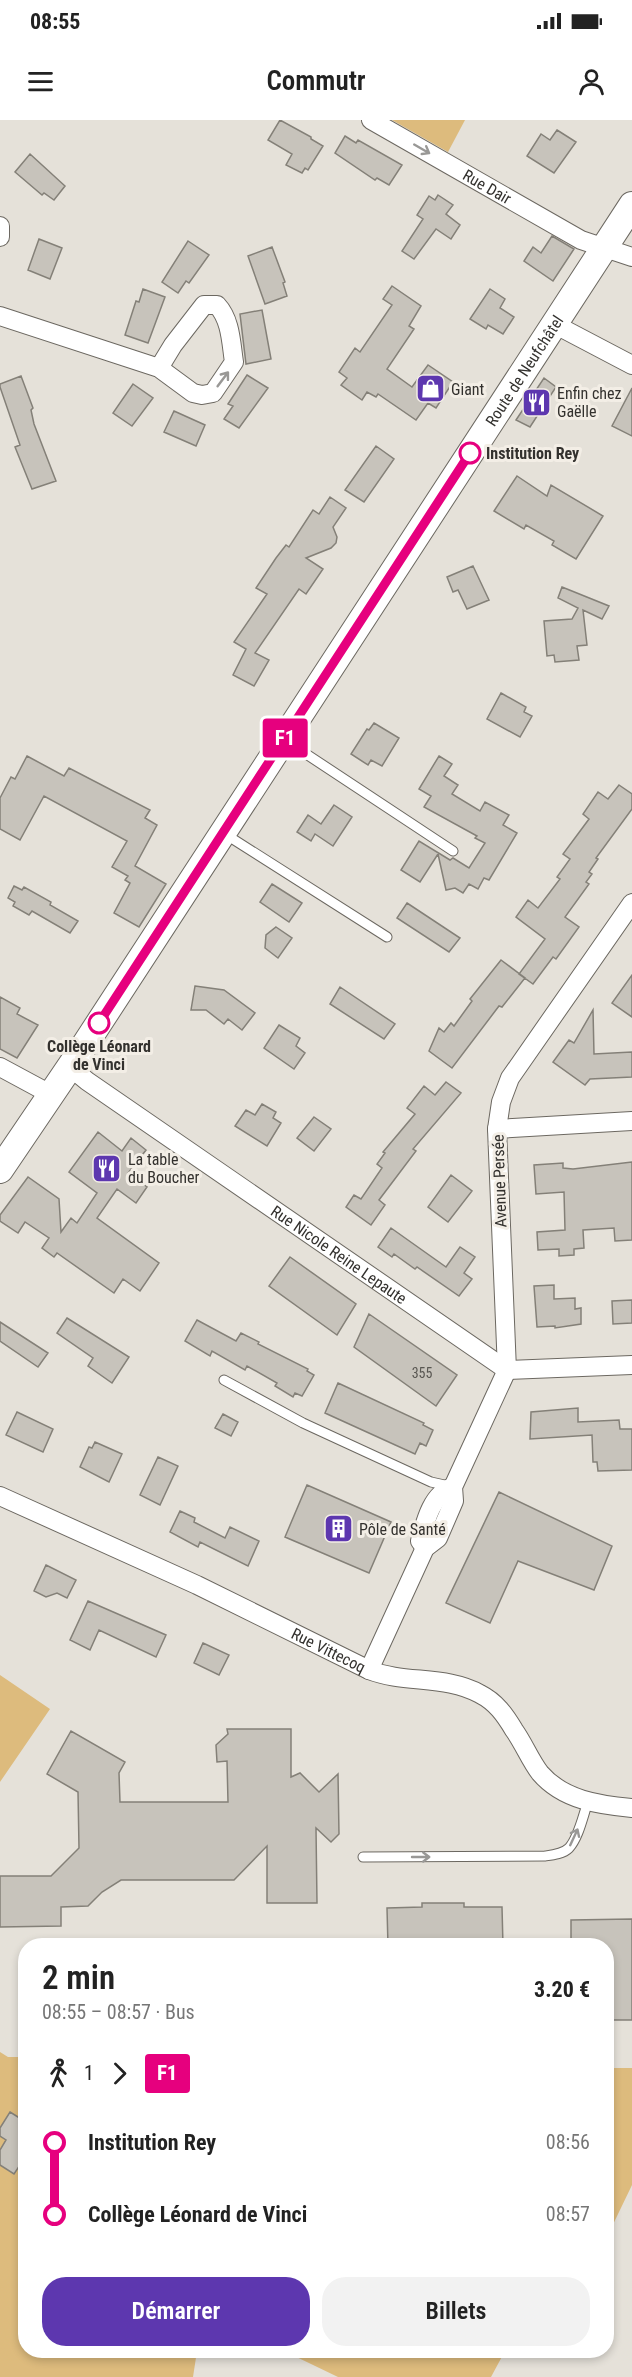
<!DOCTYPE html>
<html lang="fr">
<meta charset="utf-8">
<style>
:root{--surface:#fff;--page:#f2f2f2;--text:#222;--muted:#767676;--accent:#5d37af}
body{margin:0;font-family:"Roboto Condensed",sans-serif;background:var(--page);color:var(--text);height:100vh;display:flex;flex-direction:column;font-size:22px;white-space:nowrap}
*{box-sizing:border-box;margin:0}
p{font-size:20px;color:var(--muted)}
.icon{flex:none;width:33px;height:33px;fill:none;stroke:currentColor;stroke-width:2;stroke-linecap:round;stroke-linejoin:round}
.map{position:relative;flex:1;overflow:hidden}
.details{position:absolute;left:18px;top:1818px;width:596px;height:420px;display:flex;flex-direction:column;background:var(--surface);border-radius:24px;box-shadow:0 3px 9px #0003}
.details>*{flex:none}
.badge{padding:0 12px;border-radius:4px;font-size:21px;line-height:39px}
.map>.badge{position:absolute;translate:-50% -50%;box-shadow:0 0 0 3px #fff}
.legs{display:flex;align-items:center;gap:9px;height:66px;padding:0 24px;font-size:20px}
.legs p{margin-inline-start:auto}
.head{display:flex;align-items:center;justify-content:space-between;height:102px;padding:0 24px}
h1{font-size:33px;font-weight:600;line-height:45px}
.primary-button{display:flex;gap:12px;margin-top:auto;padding:12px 24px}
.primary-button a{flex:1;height:69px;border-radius:24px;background:var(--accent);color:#fff;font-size:24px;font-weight:600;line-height:69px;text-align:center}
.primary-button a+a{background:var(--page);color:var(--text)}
ul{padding:0 24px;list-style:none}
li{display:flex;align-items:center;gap:21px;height:72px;font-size:22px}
li i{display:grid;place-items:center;width:9px;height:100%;margin:0 8px;background:currentColor}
li i::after{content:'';width:15px;height:15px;margin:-8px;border:4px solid;border-radius:50%;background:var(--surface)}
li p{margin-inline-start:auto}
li:first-child i{background:linear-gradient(#0000 50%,currentColor 0)}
li:last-child i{background:linear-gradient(currentColor 50%,#0000 0)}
.status{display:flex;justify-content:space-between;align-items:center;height:42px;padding:0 30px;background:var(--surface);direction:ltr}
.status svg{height:16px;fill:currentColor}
header{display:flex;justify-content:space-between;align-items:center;height:78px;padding:0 24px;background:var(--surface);font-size:27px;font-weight:600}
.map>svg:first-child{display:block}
.green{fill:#ddbb7d}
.building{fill:#c7c3bb;stroke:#848078;stroke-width:1.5}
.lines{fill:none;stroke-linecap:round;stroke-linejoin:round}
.service-casing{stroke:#6c6861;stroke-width:11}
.minor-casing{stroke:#6c6861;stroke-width:20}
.secondary-casing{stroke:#6c6861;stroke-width:28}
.service{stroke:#fff;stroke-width:9}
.minor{stroke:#fff;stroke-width:18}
.secondary{stroke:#fff;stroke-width:26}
.oneway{stroke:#999896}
.line-1-casing{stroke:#fff;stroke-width:14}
.line-1{stroke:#e6007e;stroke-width:9}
.stop-1-dot{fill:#fff;stroke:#e6007e;stroke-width:3}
.labels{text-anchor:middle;stroke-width:6;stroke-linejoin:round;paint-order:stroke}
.number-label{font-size:14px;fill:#585651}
.street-label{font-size:16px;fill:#33312e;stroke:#f3eee6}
.poi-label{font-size:16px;fill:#33312e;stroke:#f3eee6;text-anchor:start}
.stop-label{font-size:16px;font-weight:bold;fill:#33312e;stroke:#f3eee6;text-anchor:start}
</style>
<div class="status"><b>08:55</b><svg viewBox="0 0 49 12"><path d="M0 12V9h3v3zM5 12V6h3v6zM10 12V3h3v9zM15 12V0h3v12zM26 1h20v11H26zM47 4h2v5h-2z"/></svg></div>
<header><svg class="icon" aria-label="menu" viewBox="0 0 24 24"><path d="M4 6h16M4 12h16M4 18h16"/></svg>Commutr<svg class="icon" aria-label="person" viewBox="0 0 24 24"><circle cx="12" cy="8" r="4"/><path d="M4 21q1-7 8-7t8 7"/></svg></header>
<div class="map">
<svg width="632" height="2257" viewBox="0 0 632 2257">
<rect width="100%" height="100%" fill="#e5e1d9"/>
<!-- green -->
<path class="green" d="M392,0h73l-17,32z
M0,1555l50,34 -50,73z
M0,1932l8,5h17l1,293 171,1 -4,26h-193z
M606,1948h26v117l-26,54z
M284,2231h221l-14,26h-153z"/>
<!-- building -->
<path class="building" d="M280,0l31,17v2l12,7 -15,24 -3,-2 -3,5 -16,-8 6,-11 -24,-14z
M557,10l19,12 -22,31 -27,-17 14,-22 9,6z
M345,16l11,7 2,-3 44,25 -13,20 -12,-7 -2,2 -40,-27z
M30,34l35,32 -11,14 -10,-7 -2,2 -27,-23z
M438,75l15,10 -7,9 14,11 -9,14 -15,-10 -22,30 -12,-8 21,-32 -6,-4 12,-19 6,4z
M552,116l22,13 -21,32 -29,-20 9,-14 8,6z
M39,119l23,9 -12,31 -22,-9z
M188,121l21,14 -20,28 -3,-2 -8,12 -16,-11z
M272,127l13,35 -2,1 4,13 -22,8 -17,-48z
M392,166l29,20 -12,20 5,3 -27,40 25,18 16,-22 25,17 -17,26 -8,-5 -12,17 -38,-26 -2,3 -9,-5 -5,8 -21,-15 6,-7 -8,-6 16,-24 5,4 32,-47 -9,-6z
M143,169l22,8 -17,46 -23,-8 11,-34 3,1z
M490,169l15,10 -5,9 14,9 -11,17 -15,-9 -2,4 -16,-10z
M262,190l9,49 -25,5 -6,-50z
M247,255l21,13 -29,40 -15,-9 9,-13 -5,-2z
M21,256l12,32 -2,2 3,14 22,57 -24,8 -17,-42 5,-2 -20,-58v-3z
M544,258l12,9 -26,40 -14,-7z
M133,264l20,14 -21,28 -19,-13z
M632,268v48l-20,-10z
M174,291l31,14 -9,21 -32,-14z
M376,326l18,13 -30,43 -19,-12z
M517,356l30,20 4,-11 52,31 -27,43 -24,-14 2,-4 -28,-16 -2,4 -30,-18z
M330,377l16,11 -13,19 4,10 -1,6 -5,5 -25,10 17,11 -17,25 -7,-5 -44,64 14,7 -15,26 -21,-11 13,-26 -12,-7 33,-48 -11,-6 20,-30 10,-13 3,2 24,-37 6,4z
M473,446l16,34 -22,9 -9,-19 -5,2 -6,-15z
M562,467l47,19 -7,13 -19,-9 4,35 -10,1 2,14 -24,2 -1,-7 -7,1 -3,-35 28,-2 6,-11 -20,-10z
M501,573l25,14 -2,5 8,4 -12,21 -33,-18z
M374,603l25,15 -17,28 -11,-6 -3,5 -17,-11 16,-25 2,1z
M27,636l37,20 5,-8 81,42 -5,8 12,7 -22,41 31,18 -27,43 -25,-14 16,-30 -5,-3 3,-4 -16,-9 15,-26 -83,-45 -24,44 -20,-11v-31l11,-21 4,2z
M439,636l13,8 -8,12 14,9 -6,9 28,17 5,-9 24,13 -6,10 14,8 -28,47 -5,-2 -6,11 -9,-5 -6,9 -8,-5 -9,2 -8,-36 -18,28 -19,-12 18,-29 31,19 3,-2 16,10 16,-25 -10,-5 2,-2 -53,-29 7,-11 -12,-7z
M619,665l13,9v15l-36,49 2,1 -9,13 3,2 -6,8 3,2 -24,33 14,10 -23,32 -3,-2 -20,27 -14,-10 26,-35 -29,-22 12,-17 10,8 22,-29 -3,-2 13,-18 -7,-5 26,-35 -6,-5 15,-22 10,7z
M334,685l18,12 -19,29 -18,-12 -4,7 -14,-9 11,-17 13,9z
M272,764l30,19 -13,19 -29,-20z
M14,766l8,4 2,-3 27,15 -1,3 28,16 -8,12 -38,-22 -3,4 -16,-9 2,-4 -7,-4z
M407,783l53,35 -11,14 -52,-34z
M276,807l16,11 -14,20 -13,-10 1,-13z
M501,840l24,18 -23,29 -3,-1 -47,62 -23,-17 10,-23 5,4 7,-9 3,3 18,-25 -2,-2z
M632,855v42l-20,-14z
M195,866l29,4 31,23 -13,17 -14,-11 -4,5 -18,-14h-15z
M340,867l55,37 -11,15 -54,-35z
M0,877l20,11 -3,6 21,11 -21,33 -17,-9z
M593,890l1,44 38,-2v25l-42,2 -5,6 -32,-23 16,-22 5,3z
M279,905l21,13 -4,8 9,7 -11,16 -30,-21z
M446,962l15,11 -48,56 3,2 -37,49 6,5 -14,20 -25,-18 8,-12 7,4 21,-31 -5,-4 8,-11 -2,-1 32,-38 -8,-6 17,-22 11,9z
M262,984l14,8 -3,6 8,5 -14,23 -32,-20 11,-16 9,5z
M314,997l17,12 -17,22 -17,-13z
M98,1012l24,19 9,-13 15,12 -18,23 19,14 -11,16 -19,-14 -20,29 62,45 -19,28 -17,-12 -9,14 -57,-40 -3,4 -12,-9 7,-10 -24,-16 -7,11 -18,-12v-6l28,-38 31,22 2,33 10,-14 6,5 20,-30 -28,-21z
M632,1042v78l-17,1 -1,-13 -31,2 1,18 -10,1v6l-15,1v-7l-21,1 -1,-18 28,-2 -1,-38 -28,2 -2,-29 29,-2v5l10,1z
M451,1055l21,16 -24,31 -20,-15z
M391,1108l55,39 14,-20 15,10 -11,16 8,6 -13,17 -42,-29 -2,2 -21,-15 -2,3 -14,-10z
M290,1137l66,47 -19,31 -68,-49z
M554,1165v14l21,-1v11l6,-1v16l-26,4v-2l-18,1 -3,-41z
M632,1180v23l-19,1 -1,-23z
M369,1194l88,61 -21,31 -82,-59z
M67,1198l62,39 -17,26 -24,-17 5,-8 -36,-25z
M197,1200l39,21 5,-8 18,9 -1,2 50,25 -1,2 7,4 -12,21 -7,-3 -2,4 -18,-11 2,-3 -30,-17 -2,4 -33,-19 -2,5 -25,-15z
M0,1202l48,31 -10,14 -38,-26z
M338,1263l86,40 -1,2 10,5 -7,16 -6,-3 -5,11 -90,-41z
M578,1288v14l41,-2 1,9h12v41l-34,1 -1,-9h-4l-1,-27 -62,4 1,-27z
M17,1292l36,17 -10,23 -37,-17z
M223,1294l15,8 -7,14 -16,-8z
M95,1322l27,12 -13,28 -29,-15 9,-20 3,1z
M158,1337l20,9 -18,39 -20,-10z
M307,1365l84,37 -22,51 -84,-36z
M499,1372l113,54 -18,44 -76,-29 -28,62 -44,-20z
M180,1391l15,7 -1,4 31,16 5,-11 29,14 -11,25 -48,-24 -2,5 -28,-15z
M46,1445l30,15 -9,18 -10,-5 -11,4 -12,-6z
M88,1481l78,34 -10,22 -57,-27 -9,20 -20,-10z
M203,1523l26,12 -10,20 -25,-12z
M227,1609h64v48l9,-4 19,19 19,-18 1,60 -8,8 -15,-14 1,75h-50v-57l-33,34h-113l-19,12 -14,14 -27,1v19l-61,1v-51h51l28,-28 -1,-56 -31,-18 24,-43 54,31 -6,11 1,29h108l-1,-41 -10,1 -1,-17 12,-11z
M422,1783h42v4h38l1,39h-115l-1,-38 35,-1z
M632,1799v101h-26v-74h-35v-26z
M10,1992l16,10v34l-12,18 -14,-9v-15l6,-10 -6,-4v-8z"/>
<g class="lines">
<defs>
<path id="service" d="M285,620l168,111
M225,714l162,103
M224,1260l79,43 128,59 18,4
M363,1737l182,-1c8,-1 18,-2 24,-8 10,-11 14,-33 19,-46"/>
<g id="minor">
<path id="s1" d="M371,0l210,120 51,17"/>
<path d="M0,106v11"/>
<path d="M0,196l159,52 34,25 9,2 11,-2 21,-31c-3,-19 -3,-42 -17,-57h-13l-31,40 -14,23"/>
<path d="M554,204l78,41"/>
<path d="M0,947l52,28"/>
<path id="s2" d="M70,947l17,14 420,289 125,-5"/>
<path d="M497,1009l135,-8"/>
<path id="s3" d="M0,1376l197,89 172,85c36,14 77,5 111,24 16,8 25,21 34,36 10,14 16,30 26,43 23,27 59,32 92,35"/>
<path d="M425,1428l-5,-7c5,-19 12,-48 33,-54"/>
<path d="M369,1550l56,-122 13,-10 16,-37 -1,-14 54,-117 -10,-241 4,-27 9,-24 122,-175"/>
</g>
<g id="secondary">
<path id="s4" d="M0,1050l84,-124 548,-841"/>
</g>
</defs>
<!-- service casing -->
<use href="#service" class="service-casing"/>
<!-- minor casing -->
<use href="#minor" class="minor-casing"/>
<!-- secondary casing -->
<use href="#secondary" class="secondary-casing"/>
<!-- service -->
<use href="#service" class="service"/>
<!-- minor -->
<use href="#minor" class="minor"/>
<!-- secondary -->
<use href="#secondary" class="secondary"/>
</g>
<!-- one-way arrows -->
<defs><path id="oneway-shaft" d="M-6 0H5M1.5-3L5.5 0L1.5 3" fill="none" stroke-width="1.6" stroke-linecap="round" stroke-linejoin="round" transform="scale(1.5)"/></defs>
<g class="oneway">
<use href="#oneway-shaft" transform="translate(422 29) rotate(30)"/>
<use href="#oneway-shaft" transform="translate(223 259) rotate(-53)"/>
<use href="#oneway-shaft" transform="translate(574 1717) rotate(-65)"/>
<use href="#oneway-shaft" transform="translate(421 1737)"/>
</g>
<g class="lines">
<defs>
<path id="line-1" d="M99,903l371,-570"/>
</defs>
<!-- line-1 casing -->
<use href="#line-1" class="line-1-casing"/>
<!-- line-1 -->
<use href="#line-1" class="line-1"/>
</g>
<!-- icons -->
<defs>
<symbol id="shop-square" viewBox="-11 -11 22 22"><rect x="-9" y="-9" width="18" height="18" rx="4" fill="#5d37af" stroke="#f3eee6"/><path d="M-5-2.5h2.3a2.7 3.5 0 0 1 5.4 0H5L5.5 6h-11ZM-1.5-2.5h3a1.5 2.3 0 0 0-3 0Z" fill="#fff"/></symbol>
<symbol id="restaurant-square" viewBox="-11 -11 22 22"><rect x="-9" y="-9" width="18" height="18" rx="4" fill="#5d37af" stroke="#f3eee6"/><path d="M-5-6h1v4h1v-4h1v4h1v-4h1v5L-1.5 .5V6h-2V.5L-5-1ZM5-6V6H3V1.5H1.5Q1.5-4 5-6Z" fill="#fff"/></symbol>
<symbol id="building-square" viewBox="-11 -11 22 22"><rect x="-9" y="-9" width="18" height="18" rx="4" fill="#5d37af" stroke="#f3eee6"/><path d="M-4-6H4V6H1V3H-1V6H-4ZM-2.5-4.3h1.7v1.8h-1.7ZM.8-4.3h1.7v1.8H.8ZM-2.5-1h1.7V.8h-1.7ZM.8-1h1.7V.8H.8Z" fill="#fff"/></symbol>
</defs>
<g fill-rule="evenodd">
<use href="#shop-square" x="414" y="252" width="33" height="33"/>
<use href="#restaurant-square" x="520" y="266" width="33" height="33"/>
<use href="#restaurant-square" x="90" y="1032" width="33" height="33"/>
<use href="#building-square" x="322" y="1392" width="33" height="33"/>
</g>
<!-- markers -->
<g class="stop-1-dot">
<circle cx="470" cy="333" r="10"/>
<circle cx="99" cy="903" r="10"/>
</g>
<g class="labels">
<!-- number labels -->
<g class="number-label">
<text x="422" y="1258">355</text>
</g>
<!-- street labels -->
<g class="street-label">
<text dy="6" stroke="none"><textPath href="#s1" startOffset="134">Rue Dair</textPath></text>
<text dy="6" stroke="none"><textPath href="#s4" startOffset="956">Route de Neufchâtel</textPath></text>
<text transform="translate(499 1061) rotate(-92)" y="6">Avenue Persée</text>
<text dy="6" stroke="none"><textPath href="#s2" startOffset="328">Rue Nicole Reine Lepaute</textPath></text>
<text dy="6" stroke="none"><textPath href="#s3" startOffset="363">Rue Vittecoq</textPath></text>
</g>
<!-- poi labels -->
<g class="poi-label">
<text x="451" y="275">Giant</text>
<text x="557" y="279">Enfin chez<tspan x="557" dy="18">Gaëlle</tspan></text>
<text x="128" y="1045">La table<tspan x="128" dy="18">du Boucher</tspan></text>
<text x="359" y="1415">Pôle de Santé</text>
</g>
<!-- stop labels -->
<g class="stop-label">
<text x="486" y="339">Institution Rey</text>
<text x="99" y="932" text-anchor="middle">Collège Léonard<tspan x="99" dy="18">de Vinci</tspan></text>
</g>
</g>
</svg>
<b class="badge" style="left:285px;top:618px;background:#e6007e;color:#fff">F1</b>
<section class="details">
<div class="head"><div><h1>2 min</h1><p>08:55 – 08:57 · Bus</p></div><b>3.20 €</b></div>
<div class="legs"><svg class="icon" aria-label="walk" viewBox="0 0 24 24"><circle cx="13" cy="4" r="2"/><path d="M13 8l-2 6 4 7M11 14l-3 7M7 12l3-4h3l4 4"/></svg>1<svg class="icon" aria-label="forward" viewBox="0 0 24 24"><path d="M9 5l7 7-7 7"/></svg><b class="badge" style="background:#e6007e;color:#fff">F1</b></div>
<ul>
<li><i style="color:#e6007e"></i><b>Institution Rey</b><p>08:56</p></li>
<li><i style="color:#e6007e"></i><b>Collège Léonard de Vinci</b><p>08:57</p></li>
</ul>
<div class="primary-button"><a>Démarrer</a><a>Billets</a></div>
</section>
</div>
